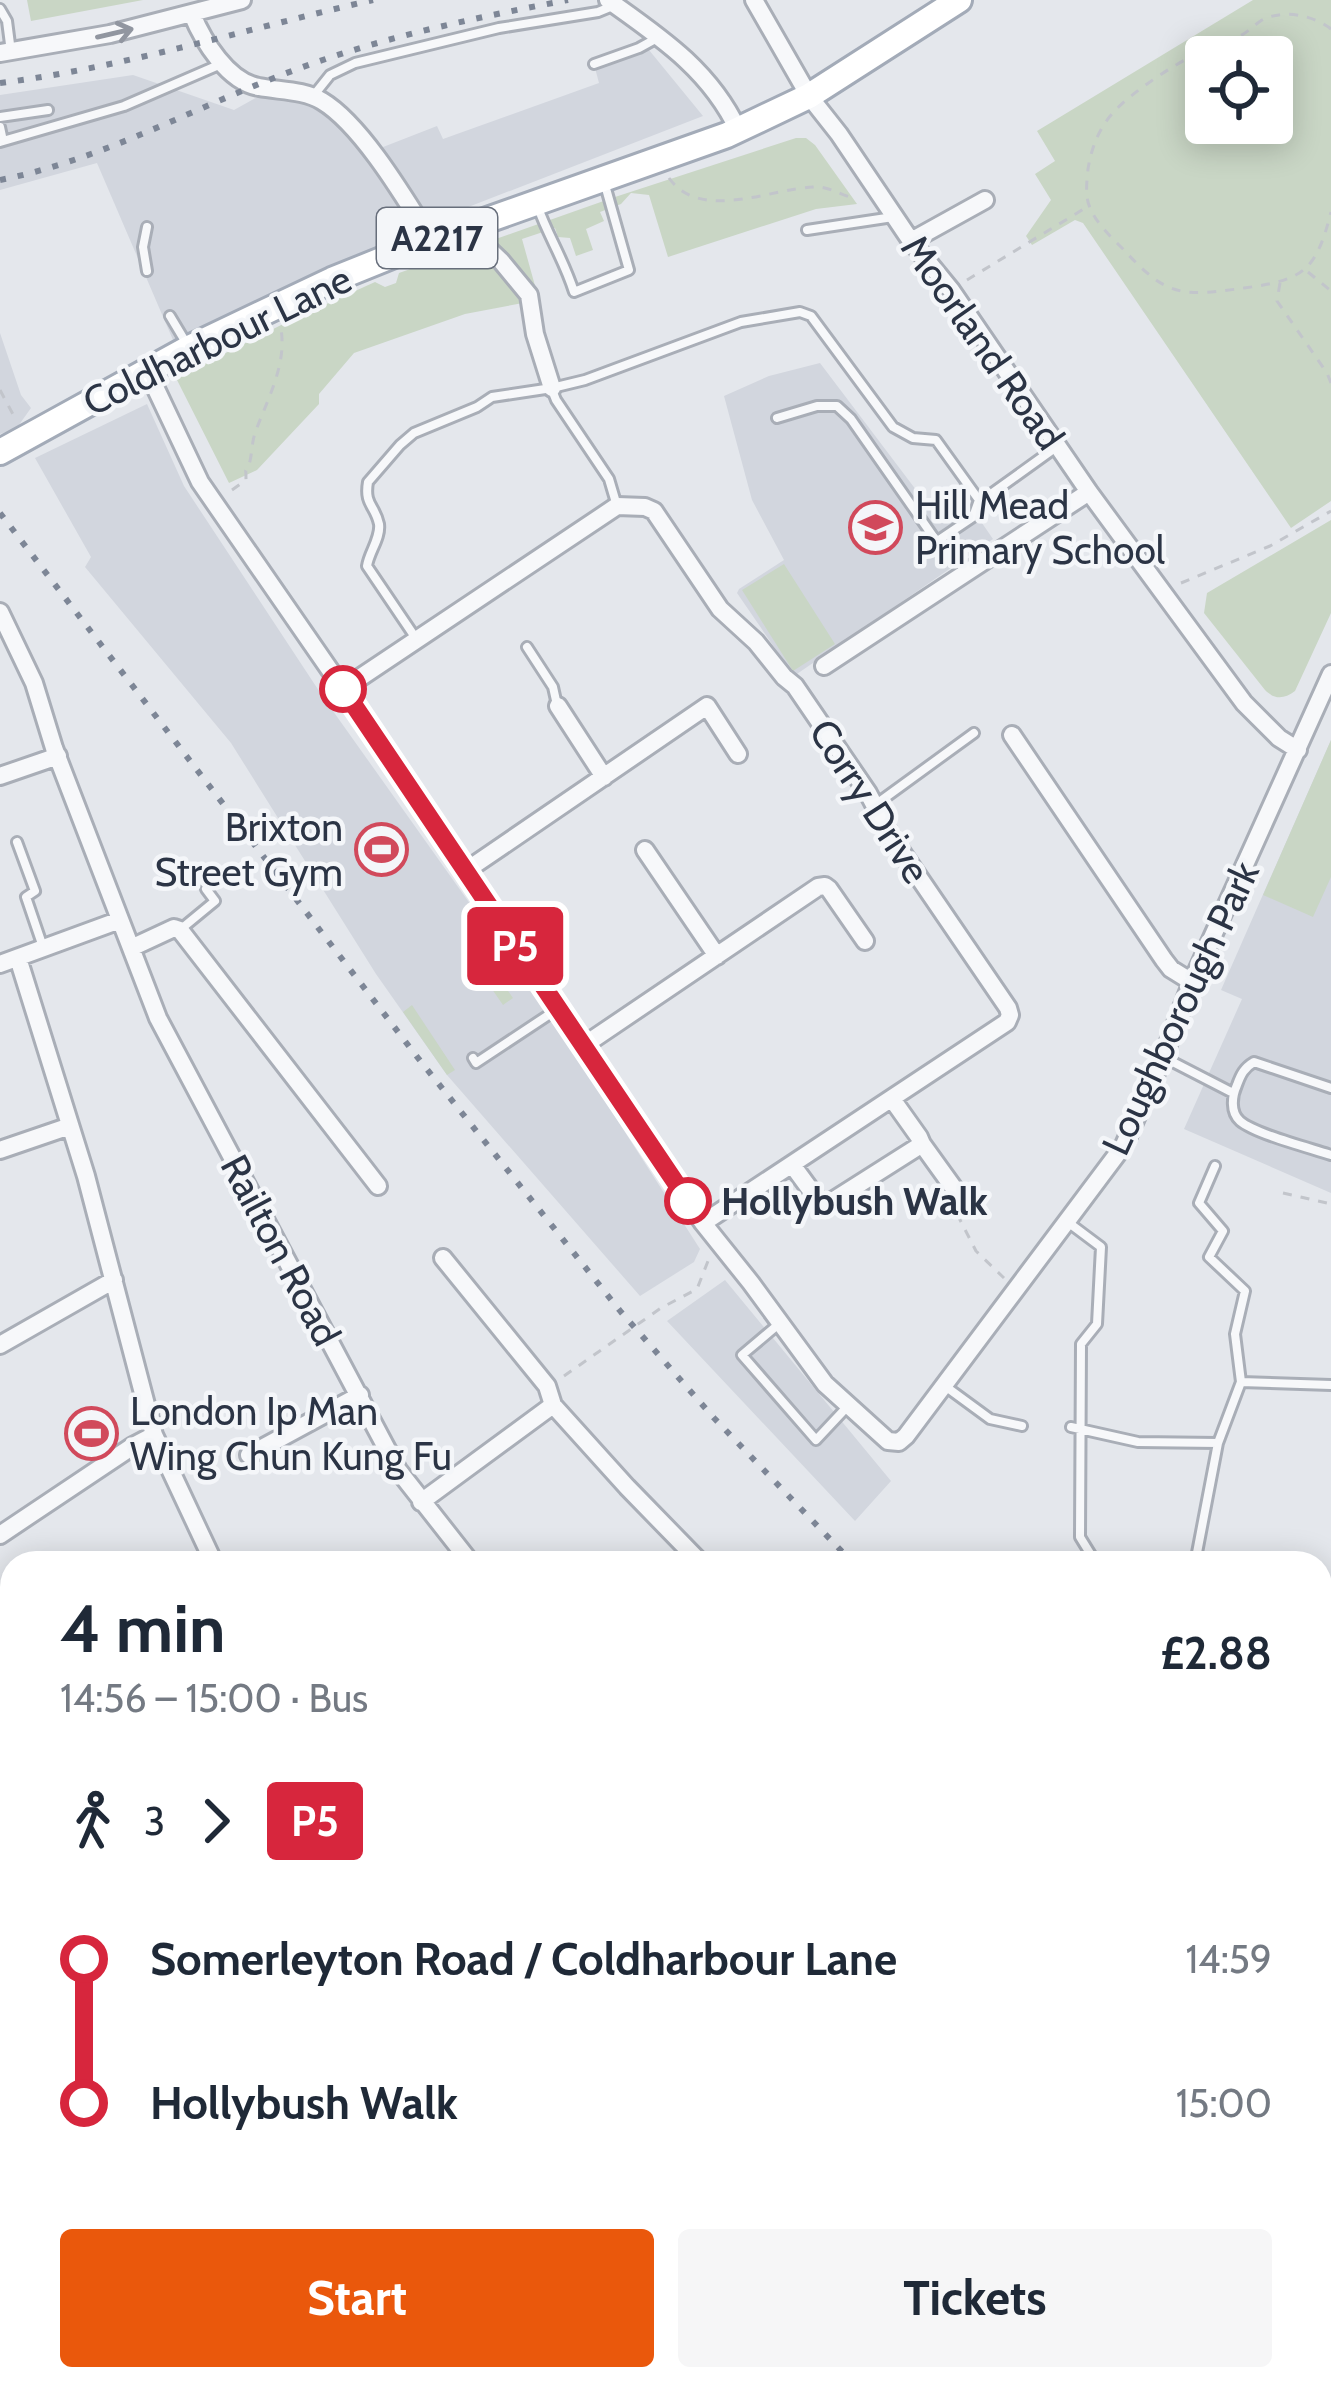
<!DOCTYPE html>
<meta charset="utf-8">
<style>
:root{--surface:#fff;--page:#f6f6f7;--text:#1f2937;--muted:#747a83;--accent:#ea580c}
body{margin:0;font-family:Cabin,sans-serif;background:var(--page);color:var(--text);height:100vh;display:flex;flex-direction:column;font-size:45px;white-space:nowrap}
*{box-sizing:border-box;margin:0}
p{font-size:39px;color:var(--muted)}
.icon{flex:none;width:66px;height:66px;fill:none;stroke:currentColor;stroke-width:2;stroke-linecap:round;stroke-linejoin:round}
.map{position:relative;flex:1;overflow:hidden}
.drawer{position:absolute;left:0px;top:1551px;width:1332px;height:840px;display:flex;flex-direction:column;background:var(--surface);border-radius:36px 36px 0 0;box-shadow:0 6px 30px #0003}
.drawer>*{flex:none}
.badge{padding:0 24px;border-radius:9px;font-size:42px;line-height:78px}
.buttons{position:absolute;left:1185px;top:36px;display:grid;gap:24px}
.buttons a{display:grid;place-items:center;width:108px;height:108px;border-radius:12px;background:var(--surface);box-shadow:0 6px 30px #0003;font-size:60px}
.map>.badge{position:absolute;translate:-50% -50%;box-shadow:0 0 0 6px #fff}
.legs{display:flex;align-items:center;gap:18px;height:132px;padding:0 60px;font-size:39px}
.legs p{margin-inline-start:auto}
.overview{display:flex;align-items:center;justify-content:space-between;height:204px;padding:0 60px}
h1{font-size:66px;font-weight:700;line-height:90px}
.button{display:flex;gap:24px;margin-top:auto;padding:24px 60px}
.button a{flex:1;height:138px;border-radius:12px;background:var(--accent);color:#fff;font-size:48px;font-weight:700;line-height:138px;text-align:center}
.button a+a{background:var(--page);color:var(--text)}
ul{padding:0 60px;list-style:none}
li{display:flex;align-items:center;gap:42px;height:144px;font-size:45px}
li i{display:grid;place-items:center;width:18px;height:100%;margin:0 15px;background:currentColor}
li i::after{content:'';width:30px;height:30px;margin:-15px;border:9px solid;border-radius:50%;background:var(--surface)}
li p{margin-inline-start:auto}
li:first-child i{background:linear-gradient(#0000 50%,currentColor 0)}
li:last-child i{background:linear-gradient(currentColor 50%,#0000 0)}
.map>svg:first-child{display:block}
.built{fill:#d2d6de}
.green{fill:#c9d6c5;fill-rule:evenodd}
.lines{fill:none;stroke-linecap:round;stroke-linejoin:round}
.lane-casing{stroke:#a9aeb7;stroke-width:14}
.street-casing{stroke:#a9aeb7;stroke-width:22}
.primary-casing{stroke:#a3abb8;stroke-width:30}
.path{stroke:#c2c5cb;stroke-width:3;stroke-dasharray:9 9;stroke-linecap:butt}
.lane{stroke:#f7f8fa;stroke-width:8}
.street{stroke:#f7f8fa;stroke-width:16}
.primary{stroke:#fff;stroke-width:24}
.rail{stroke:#7d8696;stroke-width:6;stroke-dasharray:6 12;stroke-linecap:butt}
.oneway{stroke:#9196a0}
.line-1-casing{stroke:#fff;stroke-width:27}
.line-1{stroke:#d7263d;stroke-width:18}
.stop-1-dot{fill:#fff;stroke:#d7263d;stroke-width:6}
.labels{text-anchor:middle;stroke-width:9;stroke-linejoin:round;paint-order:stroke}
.shield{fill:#f4f6f9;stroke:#676e7b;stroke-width:3}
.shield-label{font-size:36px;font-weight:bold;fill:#2b3445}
.street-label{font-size:39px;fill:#2b3445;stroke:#f4f6f9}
.poi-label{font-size:39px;fill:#2b3445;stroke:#f4f6f9;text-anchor:start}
.stop-label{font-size:39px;font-weight:bold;fill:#2b3445;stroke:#f4f6f9;text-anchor:start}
</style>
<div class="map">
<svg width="1331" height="2391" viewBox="0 0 1331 2391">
<rect width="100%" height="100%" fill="#e4e7ec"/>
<!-- built -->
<path class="built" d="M644,50h5l54,66 -263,102 -15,-5 -47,-64 59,-23 6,13 156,-56 -4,-15z
M133,75l101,35 29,-16 41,7 36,23 62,84 9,24 -238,108 -76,-177 -97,27v-95z
M0,333l21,62 10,13 -15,21 -16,5z
M820,363l115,152 29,-18 29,42 -199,137 -57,-83 2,-4 45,-29 -32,-60 -28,-104 45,-20z
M147,404l37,82 139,211 234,329 143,223 -6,13 -54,34 -193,-221 -71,-101 -145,-231 -146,-176 6,-10 -56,-99z
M1331,740v453l-147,-64 58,-130 -21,-9z
M725,1280l166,201 -36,40 -188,-200z
M1331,1873v268l-11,-16v-238z"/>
<!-- green -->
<path class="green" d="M27,0h116l-112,21z
M1253,0h78v501l-40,27 -208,-305 -8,-3 -43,25 -6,-9 25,-36 -16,-26 20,-13 -18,-30zM1206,57h66v66h-66z
M796,138h10l9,7 42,59 -41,5 -148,48 -19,-62 -18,-2 -10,11 -21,8 4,9 -18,8 7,21 -17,6 -6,-18 -12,-1 -3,-9 -33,11 17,61 -74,14 -111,39 -35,41v10l-62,66 -28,13 -53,-105 113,-57 86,-39 10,5 11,-4 3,-10 216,-76z
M1331,520v93l-36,78c-11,8 -20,9 -30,-1l-61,-77 3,-20z
M784,564l51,80 -42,27 -51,-81z
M1331,740v137l-18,40 -50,-22z
M481,952l32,46 -10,7 -32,-46z
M412,1005l43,65 -8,5 -44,-63z"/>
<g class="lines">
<defs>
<path id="lane" d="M0,9l7,12 4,31
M594,64l45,-16 20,-11
M314,95l16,-20 25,-12 144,-35 99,-16 17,-7
M0,117l48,-7
M0,127l3,14
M0,142l124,-36 97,-42
M537,205c11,31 27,55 37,87l55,-22 -24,-85
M147,227l-4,20 4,24
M807,230l86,-13
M170,316l18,30
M552,390l4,10 53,79 8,27
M777,418l40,-12h20l14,13 86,123
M927,548l46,-31 6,-17
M417,640l-50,-74c2,-14 14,-28 12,-42 -4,-19 -15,-19 -11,-42l32,-37 14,-12 63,-26 15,-10 60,-9 33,-8 156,-58 59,-10 11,4 82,111 20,11 23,2 43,60 5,-1 71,-51
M527,647l26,40 4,18
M875,805l99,-72
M17,842l18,49 -9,6 17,50
M181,929l34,-28 -9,-12
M473,1058l3,5 80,-53
M1165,1058l68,35
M1331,1088l-77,-26c-10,6 -13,12 -17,23 -5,11 -7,27 3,36 15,13 70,27 91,34
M1069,1223l32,24 -4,77 -16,20 -1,193 16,26
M780,1323l-38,32 74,85 30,-32
M1241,1382l90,3
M945,1386l45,33 32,7
M1071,1427l67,15 80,1 23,-61 -6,-48 10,-43 -36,-34 14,-26 -24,-28 16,-37
M1196,1558l22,-115
M1320,1935l11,19
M1320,2000l11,16"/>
<path id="street" d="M608,0c52,37 102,70 130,130
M754,0l55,96 30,38 72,107 40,49 138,202 155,211 35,35 19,12
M192,14c11,27 36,68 67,73 21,4 45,3 63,14 40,24 84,99 109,139
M0,53l110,-19 132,-34
M480,241l21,20 28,34 6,39 17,54
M911,241l74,-41
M147,370l53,112 143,207 360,534 48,60 74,101 63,57 11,1 7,-6 218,-291 39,-88 29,-75 139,-308
M0,612l34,71 20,65 104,270 240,452 73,93
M824,666l265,-174
M343,689l274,-183 28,1 9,4 66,98 36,33 28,35 11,9 73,107 22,42 118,173 2,7 -3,7 -304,201
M558,706l46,71
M1012,735l152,225 7,9 21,13
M0,776l58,-20
M645,850l72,106
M464,872l243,-166 31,48
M131,948l43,-20 6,2 198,256
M18,958l68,218 68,259 60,128
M0,964l120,-44
M583,1046l235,-159 7,-1 4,3 36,52
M922,1144l36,50
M0,1150l70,-24
M793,1166l30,41 93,-59 6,-4 -3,-7 -27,-38
M443,1258l104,128 6,19 74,82 74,76
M0,1345l114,-65
M249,1455l111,-60
M421,1502l132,-97
M0,1535l133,-89 21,-11
M1320,1718l11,3
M0,1757l12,22
M1320,1858l11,-13
M0,2107l12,22
M1320,2269l11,16
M214,2379l20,12
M1232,2379l8,12
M245,2391l7,-12
M460,2391l7,-12
M700,2391l7,-12
M939,2391l6,-12
M1181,2391l7,-12
M1326,2391l5,-3"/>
<path id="primary" d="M0,452l189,-104 143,-68 99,-40 296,-105 82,-39 150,-96
M0,2274l12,-3
M94,2379l3,12"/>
</defs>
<!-- lane casing -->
<use href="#lane" class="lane-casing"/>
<!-- street casing -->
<use href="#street" class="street-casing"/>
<!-- primary casing -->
<use href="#primary" class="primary-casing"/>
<!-- path -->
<path class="path" d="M1331,29c-18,-14 -48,-20 -69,-9 -8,5 -14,12 -22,16 -8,5 -18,7 -26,10 -20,8 -39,19 -57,31 -37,26 -61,43 -69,92 -1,10 -3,26 1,36 5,16 22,32 34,44 44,48 58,48 121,39 60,-8 72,-17 87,-76
M669,178c31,44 101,11 144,9 14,-1 24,6 37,10l4,-3
M1308,272l23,19
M967,280l120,-73
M1280,283l-3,18 50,72 4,10
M0,390l16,30
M232,490l14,-10c0,-19 -2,-1 4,-19 2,-9 2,-19 5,-28 12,-33 32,-68 26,-104
M1181,583l89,-37 61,-35
M1283,1193l48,11
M957,1214l19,37 28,27
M564,1376l97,-68 36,-19 11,-28
M118,2381l4,10
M158,2391l24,-12"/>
<!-- lane -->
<use href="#lane" class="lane"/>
<!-- street -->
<use href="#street" class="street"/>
<!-- primary -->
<use href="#primary" class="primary"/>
<!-- rail -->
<path class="rail" d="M0,83c127,-16 249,-55 373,-83
M0,180c102,-20 195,-73 292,-109 90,-34 182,-53 276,-71
M0,513l418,545 203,254 93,106 139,145
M1320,2090l11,16"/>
</g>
<!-- one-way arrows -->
<defs><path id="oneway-shaft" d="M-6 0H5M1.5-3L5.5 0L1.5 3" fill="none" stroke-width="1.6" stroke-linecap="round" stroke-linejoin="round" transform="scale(3)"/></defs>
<use class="oneway" href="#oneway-shaft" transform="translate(115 33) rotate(-13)"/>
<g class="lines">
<defs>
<path id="line-1" d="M343,689l345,512"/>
</defs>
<!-- line-1 casing -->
<use href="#line-1" class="line-1-casing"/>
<!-- line-1 -->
<use href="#line-1" class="line-1"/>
</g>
<!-- icons -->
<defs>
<symbol id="school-ring" viewBox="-11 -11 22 22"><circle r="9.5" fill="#f4f6f9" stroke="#d1495b" stroke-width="1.5"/><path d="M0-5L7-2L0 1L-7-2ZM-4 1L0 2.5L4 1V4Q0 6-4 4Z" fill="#d1495b"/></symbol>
<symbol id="stadium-ring" viewBox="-11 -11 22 22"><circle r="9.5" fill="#f4f6f9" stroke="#d1495b" stroke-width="1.5"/><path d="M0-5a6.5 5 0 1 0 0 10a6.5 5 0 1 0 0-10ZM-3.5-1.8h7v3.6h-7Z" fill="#d1495b"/></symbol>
</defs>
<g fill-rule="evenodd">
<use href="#school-ring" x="846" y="498" width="59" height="59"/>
<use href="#stadium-ring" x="352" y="820" width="59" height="59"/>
<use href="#stadium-ring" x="62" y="1404" width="59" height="59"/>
</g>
<!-- markers -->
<g class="stop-1-dot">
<circle cx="343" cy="689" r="21"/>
<circle cx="688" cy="1201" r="21"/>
</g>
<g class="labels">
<!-- shield labels -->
<rect class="shield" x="377" y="208" width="120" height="60" rx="9"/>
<g class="shield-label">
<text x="437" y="251">A2217</text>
</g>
<!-- street labels -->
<g class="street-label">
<text transform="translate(217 340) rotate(-26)" y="14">Coldharbour Lane</text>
<text transform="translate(983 342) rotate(55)" y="14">Moorland Road</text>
<text transform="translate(870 801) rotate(57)" y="14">Corry Drive</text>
<text transform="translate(1180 1008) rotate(-65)" y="14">Loughborough Park</text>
<text transform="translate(281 1250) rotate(62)" y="14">Railton Road</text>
</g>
<!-- poi labels -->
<g class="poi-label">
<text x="915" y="519">Hill Mead<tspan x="915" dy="45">Primary School</tspan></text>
<text x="343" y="841" text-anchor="end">Brixton<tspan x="343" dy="45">Street Gym</tspan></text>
<text x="130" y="1425">London Ip Man<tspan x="130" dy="45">Wing Chun Kung Fu</tspan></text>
</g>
<!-- stop labels -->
<g class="stop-label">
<text x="721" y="1215">Hollybush Walk</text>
</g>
</g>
</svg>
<div class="buttons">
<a><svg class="icon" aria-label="locate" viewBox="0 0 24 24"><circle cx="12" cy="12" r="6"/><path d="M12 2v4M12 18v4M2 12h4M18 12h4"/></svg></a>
</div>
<b class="badge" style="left:515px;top:946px;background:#d7263d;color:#fff">P5</b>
<section class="drawer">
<div class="overview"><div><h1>4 min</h1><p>14:56 – 15:00 · Bus</p></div><b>£2.88</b></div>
<div class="legs"><svg class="icon" aria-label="walk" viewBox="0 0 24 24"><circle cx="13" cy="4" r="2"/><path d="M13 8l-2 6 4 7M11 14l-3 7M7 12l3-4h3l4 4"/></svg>3<svg class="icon" aria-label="forward" viewBox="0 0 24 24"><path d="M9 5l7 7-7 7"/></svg><b class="badge" style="background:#d7263d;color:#fff">P5</b></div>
<ul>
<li><i style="color:#d7263d"></i><b>Somerleyton Road / Coldharbour Lane</b><p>14:59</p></li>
<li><i style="color:#d7263d"></i><b>Hollybush Walk</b><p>15:00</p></li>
</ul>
<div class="button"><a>Start</a><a>Tickets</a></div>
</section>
</div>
